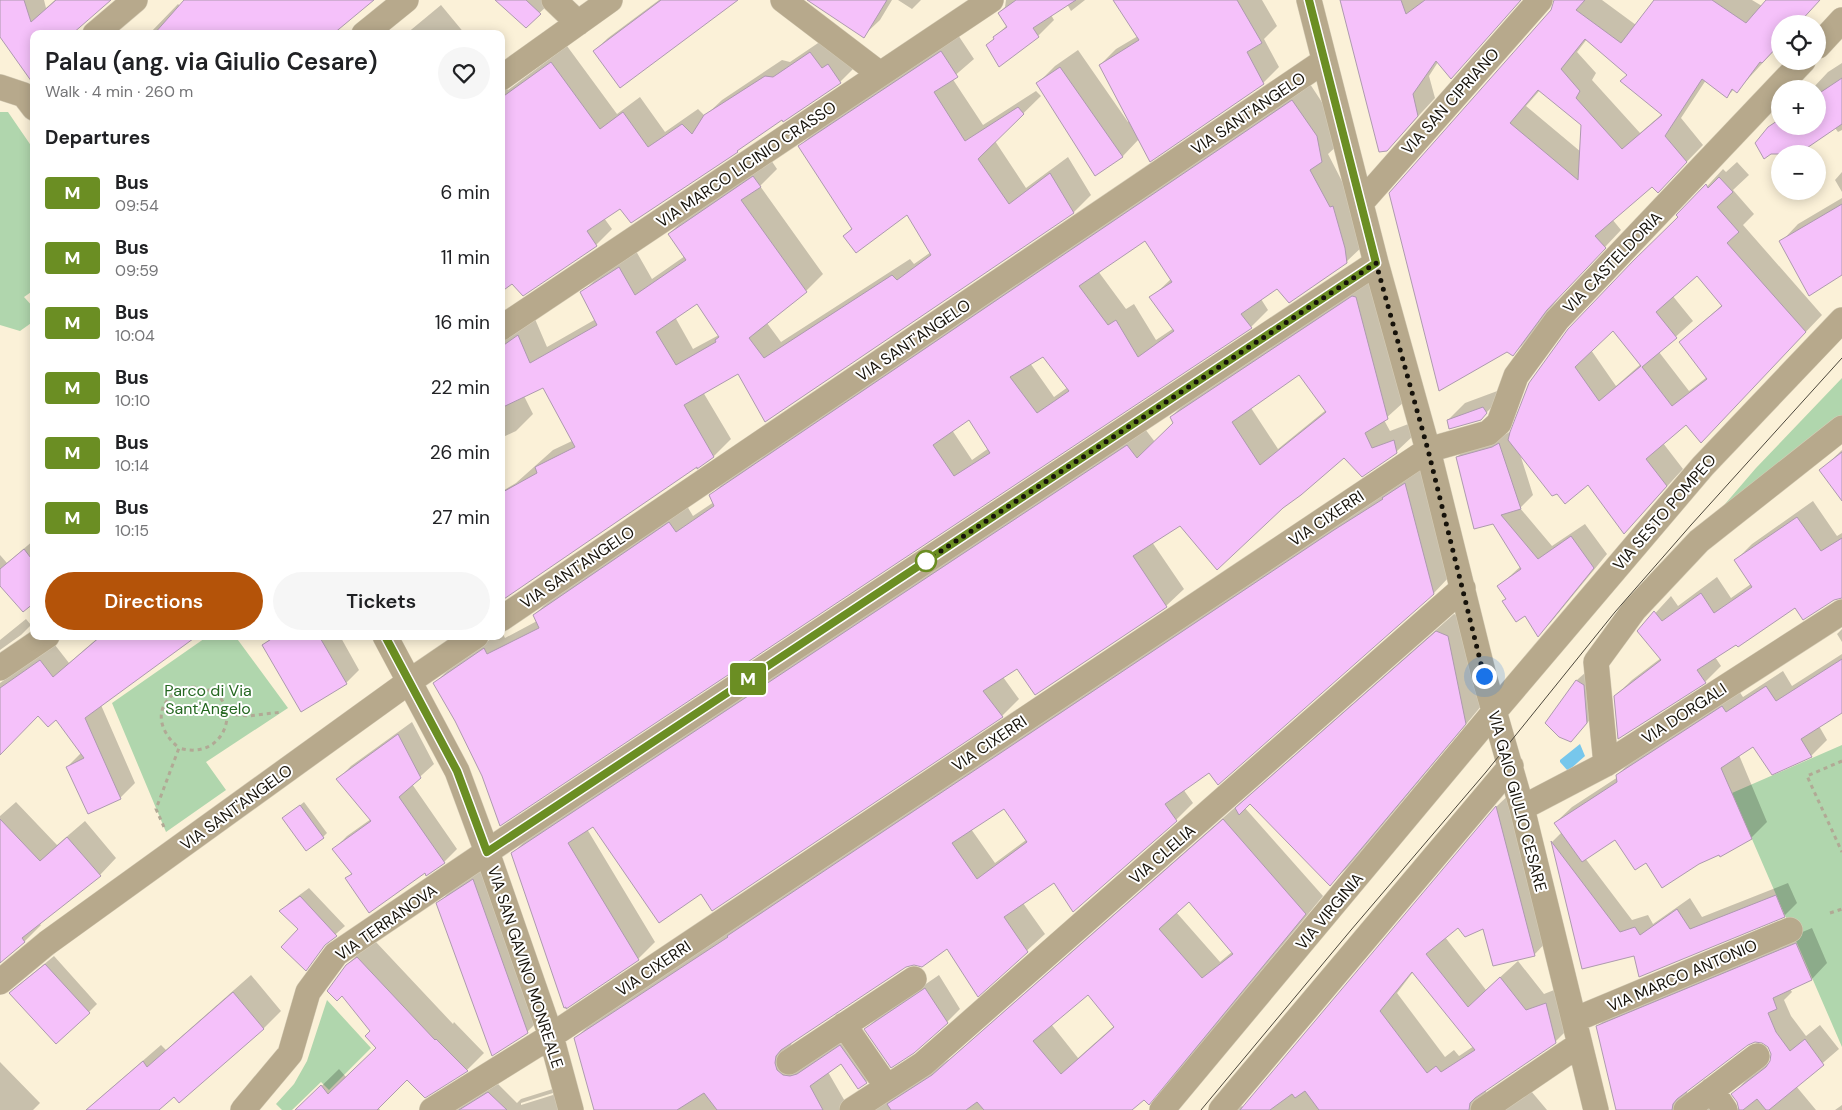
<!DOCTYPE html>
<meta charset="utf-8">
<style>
:root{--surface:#fff;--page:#f6f6f6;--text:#202124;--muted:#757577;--accent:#b45309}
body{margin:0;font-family:"DM Sans",sans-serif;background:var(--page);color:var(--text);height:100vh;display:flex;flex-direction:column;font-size:19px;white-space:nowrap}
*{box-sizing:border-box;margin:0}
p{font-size:16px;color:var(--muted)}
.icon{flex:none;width:28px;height:28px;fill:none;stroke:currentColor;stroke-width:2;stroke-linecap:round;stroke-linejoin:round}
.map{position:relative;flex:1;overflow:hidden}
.side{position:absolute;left:30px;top:30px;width:475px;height:610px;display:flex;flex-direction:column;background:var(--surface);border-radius:10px;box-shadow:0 2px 12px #0003}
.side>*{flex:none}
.badge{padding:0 10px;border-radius:4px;font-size:18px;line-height:32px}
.tools{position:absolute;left:1771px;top:15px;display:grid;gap:10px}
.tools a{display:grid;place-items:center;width:55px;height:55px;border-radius:50%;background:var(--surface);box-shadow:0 2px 12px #0003;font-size:25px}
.you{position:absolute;width:25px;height:25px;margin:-12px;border:4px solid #fff;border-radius:50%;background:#1a73e8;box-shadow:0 0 0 8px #1a73e833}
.map>.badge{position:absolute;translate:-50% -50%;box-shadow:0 0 0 2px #fff}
h2{padding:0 15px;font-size:19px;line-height:45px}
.round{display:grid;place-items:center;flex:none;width:52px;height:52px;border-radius:26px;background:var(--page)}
.overview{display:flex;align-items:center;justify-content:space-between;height:85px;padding:0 15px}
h1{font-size:24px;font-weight:600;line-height:38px}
.primary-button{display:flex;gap:10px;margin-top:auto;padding:10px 15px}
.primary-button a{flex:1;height:58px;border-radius:30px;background:var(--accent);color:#fff;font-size:20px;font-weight:600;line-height:58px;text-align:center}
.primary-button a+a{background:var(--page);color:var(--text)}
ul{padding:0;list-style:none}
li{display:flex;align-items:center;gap:15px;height:65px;padding:0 15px}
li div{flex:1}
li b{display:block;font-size:19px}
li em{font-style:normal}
li .badge{min-width:55px;font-weight:700;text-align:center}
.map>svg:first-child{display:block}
.green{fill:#b0d6ad}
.water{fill:#77c7ec}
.shadow{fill:#0003;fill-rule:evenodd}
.building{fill:#f5c1fa;stroke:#ad9aae;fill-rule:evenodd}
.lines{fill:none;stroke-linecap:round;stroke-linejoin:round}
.minor-casing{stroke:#d6cdb7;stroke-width:26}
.path{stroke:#b1a995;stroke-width:3;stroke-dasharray:4 4;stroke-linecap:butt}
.minor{stroke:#b7a98c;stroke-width:25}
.tram{stroke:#4c473b;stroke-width:1}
.line-casing{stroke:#fff;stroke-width:11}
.line{stroke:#6b8e23;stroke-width:8}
.walk{stroke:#16120a;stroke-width:5;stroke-dasharray:0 9}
.stop-dot{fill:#fff;stroke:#6b8e23;stroke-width:2.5}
.labels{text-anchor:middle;stroke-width:4;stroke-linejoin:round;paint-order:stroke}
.street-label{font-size:16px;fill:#16120a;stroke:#fff}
.park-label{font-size:16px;fill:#256821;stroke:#fff}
</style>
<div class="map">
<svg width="1842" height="1110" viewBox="0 0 1842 1110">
<rect width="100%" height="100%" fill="#fbf1d8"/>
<!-- green -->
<path class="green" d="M0,112h8l26,38v140l-10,7 10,11v13l-14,10 -20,-6z
M1842,378v40l-135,107 49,-57z
M208,636h27l53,72 -82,54 20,28 -60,42 -54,-129z
M1842,745v302l-110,-254z
M327,1000l44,48 -42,42 -8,-8 -29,28h-10l-6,-6 18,-20 13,-23z"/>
<!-- water -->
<path class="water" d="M1580,744l5,12 -17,15 -8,-9v-2z"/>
<!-- shadow -->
<path class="shadow" d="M0,0h44l2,8 9,-8h18l-39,34h-34z
M185,0h187l-142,34h-81l29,-30 2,2z
M497,0h56l-27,26z
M659,0h76l-141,51 14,-13z
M827,0h65l-12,20 -17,16z
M898,0h23l-9,9z
M1006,0h79l-14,11 -4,-7 -16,11 3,5 -16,16 -50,9 19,-20 -7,-12 5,-6z
M1115,0h147l15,26 -13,13 15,28 -16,16 -124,56 -16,17 -27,18 -58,-91 17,-17 23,-16 50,72 2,-1 -30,-56 16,-16 22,-13z
M1341,0h180l-70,77 -13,-15 -9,14 6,22 -48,52z
M1555,0h47l34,25 19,-24 -1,-1h98l10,6 6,-6h52l-40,24v20l-43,47 -3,-2 -7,8 -21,-17 -25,38 22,27 -29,30 -21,10 -41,34 9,11 -58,62 -34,46 -16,17 -123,-161 162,-184zM1587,39l41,35 34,40 -22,19 -48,-53 4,-7 -19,-21zM1540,90l42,34 -1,28 -55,-46z
M441,5l24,29h-59z
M958,35l16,24 -22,19 31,47 53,-34 5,5 -46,45 31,47 42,-31 23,38 -17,17 -308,209 -28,-49 -35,20 28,47 -17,17 -16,11 -1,-2 -196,134v-107l15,-9 37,-33 19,-9 -29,-54 -19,9 9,18 -17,17 -15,7v-96l34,-23 12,28 49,-28 -14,-26 17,-17 37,-25 16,28 33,-23 -16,-22 17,-17 85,-57 6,9 -17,17 63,88 -17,17 -39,32 14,19 129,-83 4,5 17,-12 -23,-39 -64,23 8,-8 -52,-82 17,-17zM697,302l22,33 -26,14 -18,-32z
M827,37l29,29 -16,16 -58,37 -39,26 -6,6 -116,56 -17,11 8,11 -16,16 -95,-91v-69l2,-2 5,7 59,-44 50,68 23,-17 25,35 33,-23 7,7 17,-16 60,-40 8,2z
M1842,63v67l-4,2 -3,-4h-66l11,-11v9h38v-37h-6l16,-17z
M1310,84l23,35 6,25 -11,10 19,37 17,54 -18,17 -69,26 -16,11 7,11 -17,17 -750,497 -18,-48 -27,-56 -21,-37 17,-17 43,-30h6l1,-4 3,6 32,-17 -3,-6 18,-17 135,-92 6,10 21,-14 -3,-7 17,-17zM1145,239l26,40 -20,19 23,30 -18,12 -22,-36 -8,5 -28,-38zM1043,356l25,31 -14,10 -24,-34zM969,418l20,30 -17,12 -20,-30z
M1737,162l12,13 -16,15 21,24 -11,11 79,90 -105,110 -31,-2 -23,20 20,26 -58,63 -36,-49 -69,-29 13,41 -13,13 32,38 33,-22 22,30 -56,68 -13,13 -12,-20 -19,-17 -8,-12 22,-20 -64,-109 14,-13 35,-10 7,-4 166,-213 44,-48 3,3zM1697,274l25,31 -41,37 26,35 -18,14 -30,-39 34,-31 -21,-26zM1613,330l28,34 -25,22 -25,-36z
M1842,172v20l-7,-12z
M1842,198v76l-61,-32 17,-18z
M1371,279l34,122 -21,19 6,11 21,-8 3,12 -18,17 -51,5 -164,67 -29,18 32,47 -18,17 -148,61 -15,10 16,22 -17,17 -301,177 -107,-68 -7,4 68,113 -17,17 -126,-105 18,-18 615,-407 10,13 20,-19 -4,-6 18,-18zM1299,373l27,37 -48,39 -27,-41z
M1500,390l-2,11 -18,18 -32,1 17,-17z
M1842,450v48l-21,-28z
M1422,467l28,109 -17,18 -224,177 -26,18 10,14 -17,17 -121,62 -32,21 22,31 -67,61 -30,-48 -42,19 -114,75 -1,5 67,-17 25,36 -17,17 -25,-20 -13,10 22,38h-255l-19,-72 17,-17zM1004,807l22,33 -31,23 -24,-34z
M1813,501l24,35 5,-3v63l-46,11 -60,36 -21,14 6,9 -16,16 -90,14 17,-16 29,-22 -22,-27 32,-35 7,10 39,-29 14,21 20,-14 -15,-24 16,-16z
M34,540v61l-34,-17v-29l7,8z
M1454,614l11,4 17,87 -134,162 -18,17 -80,-82 -5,6 78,88 -157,191 -17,17 -5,-6 -14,12h-260l81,-52zM1189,900l43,52 -12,10 -44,-50zM1088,994l26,32 -36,32 -27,-34z
M26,619l5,6 -10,10 -21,15v-10z
M1842,629v13l-5,-8z
M100,636h95l-94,69 34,78 -15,15 -53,-31 14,-14 -24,-35 -18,-3 -39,38v-70l55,-38 14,18z
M273,636h67l19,34 -13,13 -82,-38z
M1842,654v57l-23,15 8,14 -16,16 -58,-11 -14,10 28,67 -16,16 -105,24 -31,-24 -30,20 47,62 16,-5 5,9 37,-26 12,19 86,-34 9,20 -13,13 -201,52 -31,-126 10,-10 -7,-9 17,-16 46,-30 -1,-2 17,-16 105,-68 4,6 40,-26 9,15z
M1586,672l10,41 -25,28 -25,-18 31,-43z
M412,722l22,42 -22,20 45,65 -13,13 -18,9 -79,7 5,-5 -18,-24 13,-13 24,-17 -33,-40 13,-13z
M1514,790l37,147 -17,18 -50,-28h-26l-13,10 41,53 32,-29 26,33 20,-8 9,38 -18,18 -69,47v5l45,-3 16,19h-314l3,-3 9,-1 252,-300zM1413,972l61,74 -15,10 -5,-6 -9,7 -48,-64z
M16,802l41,43 28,-24 31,37 -16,17 -61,48 2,2 -16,16 -25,21v-146z
M304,802l23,31 -4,4 -35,-22z
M486,867l55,151 -14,14 -89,-128 13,-14z
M309,888l36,38 -16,14 -23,29 -6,-40 -19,-18 9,-9z
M1812,928l15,35 -15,16 -22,10 2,3 -8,8 7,16 15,20 14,-11 19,24 -43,37 20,24h-198l-21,-83 16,-16zM1756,1040l8,2 6,5 3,8 -1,6 -24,17 -15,16 8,15 -7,-1 -10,-12 -37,-1v-6l61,-46z
M375,941l78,83 1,-2 30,31 -17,17 -60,9 -29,28 2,3h-83l42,-41 7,8 31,-29 -30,-83 18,-18z
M54,956l43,48 -8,8 -70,-27z
M251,975l30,36 -17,17 -85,74 -5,-6 -17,14h-71l75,-65 5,5z
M939,975l21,34 -13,13 -81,7 13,-13z
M0,1062l40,41 -7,7h-33z
M498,1084l19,19 4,-4 35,-11 7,22h-107zM553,1093v2l-32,10v-2z
M1842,1105v5h-7z"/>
<!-- building -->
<path class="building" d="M0,0h24l7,22 25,-22h55l-39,34h-38v51l-34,-48z
M184,0h190l-41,34h-179z
M495,0h31l15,14 -15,14z
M661,0h77l-118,88 -27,-37z
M807,0h80l-23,38z
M1016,0h60l-43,28 6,9 -40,30 -13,-22 8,-6 -1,-2 14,-10 -9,-14z
M1113,0h124l25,43 -15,9 17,32 -114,78 -51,-97 40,-25z
M1340,0h61l5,14 19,-14h96l-70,79 -15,-18 -23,33 5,22 -31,35 -8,1z
M1554,0h31l-9,10 45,33 33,-43h58l34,23 20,-23h54l-22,24h-18v20l-18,19 -2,-1 -23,31 -5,-4 -5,9 -25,-19 -37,57 22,26 -29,31 -6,-6 -57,49 11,12 -59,62 -34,46 -6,-4 -68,39 -50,-198 162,-183zM1585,39l42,36 -7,6 42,34 -40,34 -46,-51 4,-7 -19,-22zM1538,90l43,35 -3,55 -68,-57z
M941,51l17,26 -24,15 31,49 53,-34 6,7 -46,45 31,45 41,-31 24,40 -309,209 -27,-48 -54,31 30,52 -17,12v-2l-196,134v-108l36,-20 -2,-6 40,-20 -32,-59 -42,20v-61l17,-12 12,28 67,-38 -17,-33 39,-25 16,28 51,-35 -18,-26 85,-58 8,11 -20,13 66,92 -58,46 15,20 128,-83 5,5 34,-25 -24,-40 -51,38 -13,-17 9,-7 -54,-83zM697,304l22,33 -4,3 1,2 -40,23 -20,-33z
M810,52l12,16 6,-4 13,19 -58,39 -1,-2 -45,31 1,1 -107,71 -11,-14 -33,22 10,15 -74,50 -11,-12 -11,8v-194l50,-36 49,67 23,-17 25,35 34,-23 10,10 12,-19 61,-39 8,1z
M1060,67l63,90 -28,19 -59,-93z
M1842,78v46l-44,30h-27l-7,5 -9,-16 13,-16 12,-8v7h38v-32z
M1292,100l25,36 5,26 -12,8 20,37 3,-1 12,42 2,15 -58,40 -12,-14 -36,25 11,14 -752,498 -18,-50 -27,-55 -22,-38 51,-35 3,6 52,-26 -6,-13 136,-93 7,10 38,-26 -5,-11zM1145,241l27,41 -23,15 25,34 -36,26 -22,-37 -8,5 -29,-39zM1043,357l26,34 -32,22 -27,-36zM969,420l21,33 -36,23 -21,-31z
M1719,177l14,15 -16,15 22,25 -12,11 79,89 -105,111 -15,-18 -40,34 21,27 -43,48 -36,-49 -23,19 -8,-10 -5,2 -44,-56 2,-8 19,-49 39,-54 65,-68 45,-44 -2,-2 30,-31 2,4zM1697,276l25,30 -43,36 28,37 -35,27 -30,-39 35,-29 -21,-26zM1613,331l28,35 -42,35 -24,-34z
M1842,204v71l-33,21 -30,-55z
M1352,296l4,1 32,122 -23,14 7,15 22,-8 3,13 -35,24 -18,-19 -43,37 -18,13 -66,62 -37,-44 -47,30 34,51 -132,88 -18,-26 -34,22 20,26 -291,194 -11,-17 -42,29 -66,-96 -25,16 71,117 -73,49v-2l-2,1 -53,-155 616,-408 10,13 36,-35 -3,-6zM1299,375l27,37 -66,53 -28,-43z
M1483,407l4,6 -6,7 -32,9 -2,-9z
M1499,443l22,66 -20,6 37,44 33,-23 23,32 -56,69 -13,-21 -9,6 -14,-21 4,-2 -9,-13 24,-17 -28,-45 -19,5 -18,-72 36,-10z
M1842,452v49l-23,-31z
M1405,483l29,111 -216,191 -9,-12 -44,31 12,17 -104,91 -19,-29 -50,34 24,35 -50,45 -31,-48 -25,18 -8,-2 -8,2 -125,83 -5,6 -1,7 2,7 6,5 7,1 7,-2 43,-29 27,38 -9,6 -17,-25 -31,22 13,24h-106l-13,-17 -27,17h-83l-20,-72 154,-101 -1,-1 607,-406 49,-31 -1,-1zM1004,809l23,33 -50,37 -25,-36z
M1797,517l24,34 21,-13v60l-8,2 -31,20 -8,-12 -57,39 -2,-2 -39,25 9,13 -88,56 -4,-43 47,-36 -24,-29 17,-20 8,10 39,-28 13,20 38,-26 -18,-27z
M24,549l10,13v41l-11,9 -23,-26v-17z
M1436,631l12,5 18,88 -136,162 -80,-82 -11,11 -4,-7z
M101,636h96l-112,82 36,81 -33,15 -22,-47 18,-9 -28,-38 -8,7 -10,-11 -38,39v-67l40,-28 13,17z
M276,636h43l28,48 -46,28 -39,-67z
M1842,659v54l-41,26 11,18 -40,18 -19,-28 -32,21 31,71 -32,18 -1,-2 -20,9 -37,24 -16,-25 -11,7 -20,-30 -33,22 -28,-39 63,-41 -1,-7 106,-69 4,6 40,-26 10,15z
M1576,680l8,5 3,38 -16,19 -12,-5 -14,-14z
M398,734l23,44 -22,19 46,66 -19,13 -1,-3 -56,40 -24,-35 7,-4 -20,-25 39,-28 -35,-42z
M300,805l24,33 -18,13 -24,-33z
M1496,806l39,150 -42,10 -10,-37 -18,8 -7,-9 -32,26 42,53 32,-30 26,33 20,-7 10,40 -81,55 -5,5 -1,7h-150l-14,-19 -10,7 -3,-4 -22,16h-30zM1412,972l63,78 -34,22 -5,-6 -9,7 -47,-62z
M0,819l40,42 27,-24 34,39 -79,62 3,4 -25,21z
M1223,819l83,95 -157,191 -5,-5 -12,10h-148l-7,-8 -11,8h-75l-4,-6 45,-29zM1189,902l44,52 -31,24 -43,-49zM1088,995l26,32 -53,47 -28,-33z
M1551,841l69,91 15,-5 5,8 37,-26 13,20 86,-34 9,22 -146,60 -5,-21 -52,13z
M473,879l55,154 -36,23 -56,-153z
M300,896l37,40 -12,9 -19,26 -25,-24 17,-18 -19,-18z
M1796,943l16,37 -39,18 4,11 -9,4 8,19 14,19 15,-12 19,26 -55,45h-3l-9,-11 -14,11h-4l-2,-8 -6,-8 35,-27 4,-6 1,-7 -3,-7 -6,-4 -7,-1 -7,3 -71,54 -4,5 -1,6h-56l-20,-84z
M357,957l78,83 1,-1 32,32 -43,27 -18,-18 -30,30h-82l26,-25 7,9 48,-46 -11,-12 5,-5 -28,-35 -5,5 -10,-10 19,-26z
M45,964l45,49 -34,31 -47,-51z
M925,988l23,35 -34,30 -23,15 -27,-39z
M233,992l31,37 -85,74 -5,-6 -15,13h-73l57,-49 4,6z
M488,1092l19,18h-48z"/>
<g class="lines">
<defs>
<path id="minor" d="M554,0l24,23
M783,0l97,74
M1309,0l67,263 52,187 56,226 38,132 74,302
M95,34l40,-34
M364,34l42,-34
M1818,46l24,-26
M501,78l109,-78
M0,87l24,8 10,13
M1361,203l179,-203
M501,328l490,-328
M501,619l823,-558
M385,636l72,135 30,81 64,184 20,74
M0,668l47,-32
M1606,764l-10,-102 38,-52 65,-69 143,-113
M1522,808l84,-44 236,-152
M0,982l47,-39 363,-262 66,-45
M1574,1020l216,-90
M844,1025l43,62
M789,1062l125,-83
M1712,1090l13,20
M243,1110l47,-56 18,-62 28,-38 167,-113 873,-578
M432,1110l119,-74 877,-586 60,-17 11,-10 17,-47 41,-56 246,-259
M852,1110l71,-46 540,-476
M1162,1110l332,-398 209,-246 139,-146
M1221,1110l290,-344
M1483,1110l97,-66
M1686,1110l71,-54"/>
</defs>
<!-- minor casing -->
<use href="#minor" class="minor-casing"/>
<!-- path -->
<path class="path" d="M227,714l22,2 33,-4
M1842,761l-35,15 35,76
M164,827l-8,-18 23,-61c-18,-15 -27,-38 -4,-55 7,-5 17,-7 25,-5 46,6 29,75 -21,60
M1830,913l12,-4"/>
<!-- minor -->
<use href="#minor" class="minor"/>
<!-- tram -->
<path class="tram" d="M1201,1110l150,-180 135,-158 129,-160 76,-87 151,-167"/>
</g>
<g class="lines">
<defs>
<path id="line" d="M385,636l72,135 30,81 889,-589 -67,-263"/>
</defs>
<!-- line casing -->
<use href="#line" class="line-casing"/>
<!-- line -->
<use href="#line" class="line"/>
<!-- walk -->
<path class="walk" d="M926,561l450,-298 52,187 56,226"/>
</g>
<!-- markers -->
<circle class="stop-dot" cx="926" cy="561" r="10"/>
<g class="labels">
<!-- street labels -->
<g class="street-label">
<text transform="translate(1450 101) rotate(-48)" y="6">VIA SAN CIPRIANO</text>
<text transform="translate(1248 113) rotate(-34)" y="6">VIA SANT'ANGELO</text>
<text transform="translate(746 164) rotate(-34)" y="6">VIA MARCO LICINIO CRASSO</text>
<text transform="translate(1612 262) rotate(-46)" y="6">VIA CASTELDORIA</text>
<text transform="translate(913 340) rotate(-34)" y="6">VIA SANT'ANGELO</text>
<text transform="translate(1664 512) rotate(-49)" y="6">VIA SESTO POMPEO</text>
<text transform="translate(1326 518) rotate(-34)" y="6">VIA CIXERRI</text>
<text transform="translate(577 567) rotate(-34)" y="6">VIA SANT'ANGELO</text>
<text transform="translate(1684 713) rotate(-33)" y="6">VIA DORGALI</text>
<text transform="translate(989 743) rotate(-34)" y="6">VIA CIXERRI</text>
<text transform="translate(1518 801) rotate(75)" y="6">VIA GAIO GIULIO CESARE</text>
<text transform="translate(236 807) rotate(-36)" y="6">VIA SANT'ANGELO</text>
<text transform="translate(1162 854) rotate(-41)" y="6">VIA CLELIA</text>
<text transform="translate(1329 911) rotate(-50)" y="6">VIA VIRGINIA</text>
<text transform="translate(386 922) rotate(-35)" y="6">VIA TERRANOVA</text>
<text transform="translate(526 967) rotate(72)" y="6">VIA SAN GAVINO MONREALE</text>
<text transform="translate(653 968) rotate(-34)" y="6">VIA CIXERRI</text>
<text transform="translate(1682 975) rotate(-23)" y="6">VIA MARCO ANTONIO</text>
</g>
<!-- park labels -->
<g class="park-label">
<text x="208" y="696">Parco di Via<tspan x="208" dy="18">Sant'Angelo</tspan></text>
</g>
</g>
</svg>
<div class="tools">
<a><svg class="icon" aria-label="locate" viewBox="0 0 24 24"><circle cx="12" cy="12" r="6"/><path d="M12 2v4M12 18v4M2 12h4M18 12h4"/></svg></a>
<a>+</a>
<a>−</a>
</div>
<div class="you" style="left:1484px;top:676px"></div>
<b class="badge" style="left:748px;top:679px;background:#6b8e23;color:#fff">M</b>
<section class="side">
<div class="overview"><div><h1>Palau (ang. via Giulio Cesare)</h1><p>Walk · 4 min · 260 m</p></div><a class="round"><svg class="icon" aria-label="heart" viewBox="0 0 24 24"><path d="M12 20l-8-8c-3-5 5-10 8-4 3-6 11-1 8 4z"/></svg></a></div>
<h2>Departures</h2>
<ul>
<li><span class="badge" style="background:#6b8e23;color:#fff">M</span><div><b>Bus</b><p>09:54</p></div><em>6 min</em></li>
<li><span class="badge" style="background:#6b8e23;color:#fff">M</span><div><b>Bus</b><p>09:59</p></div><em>11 min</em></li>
<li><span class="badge" style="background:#6b8e23;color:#fff">M</span><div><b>Bus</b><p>10:04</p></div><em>16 min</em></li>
<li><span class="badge" style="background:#6b8e23;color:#fff">M</span><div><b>Bus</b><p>10:10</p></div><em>22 min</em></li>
<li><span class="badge" style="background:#6b8e23;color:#fff">M</span><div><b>Bus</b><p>10:14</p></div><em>26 min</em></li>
<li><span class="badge" style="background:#6b8e23;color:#fff">M</span><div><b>Bus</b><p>10:15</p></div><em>27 min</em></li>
</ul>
<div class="primary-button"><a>Directions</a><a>Tickets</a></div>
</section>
</div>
